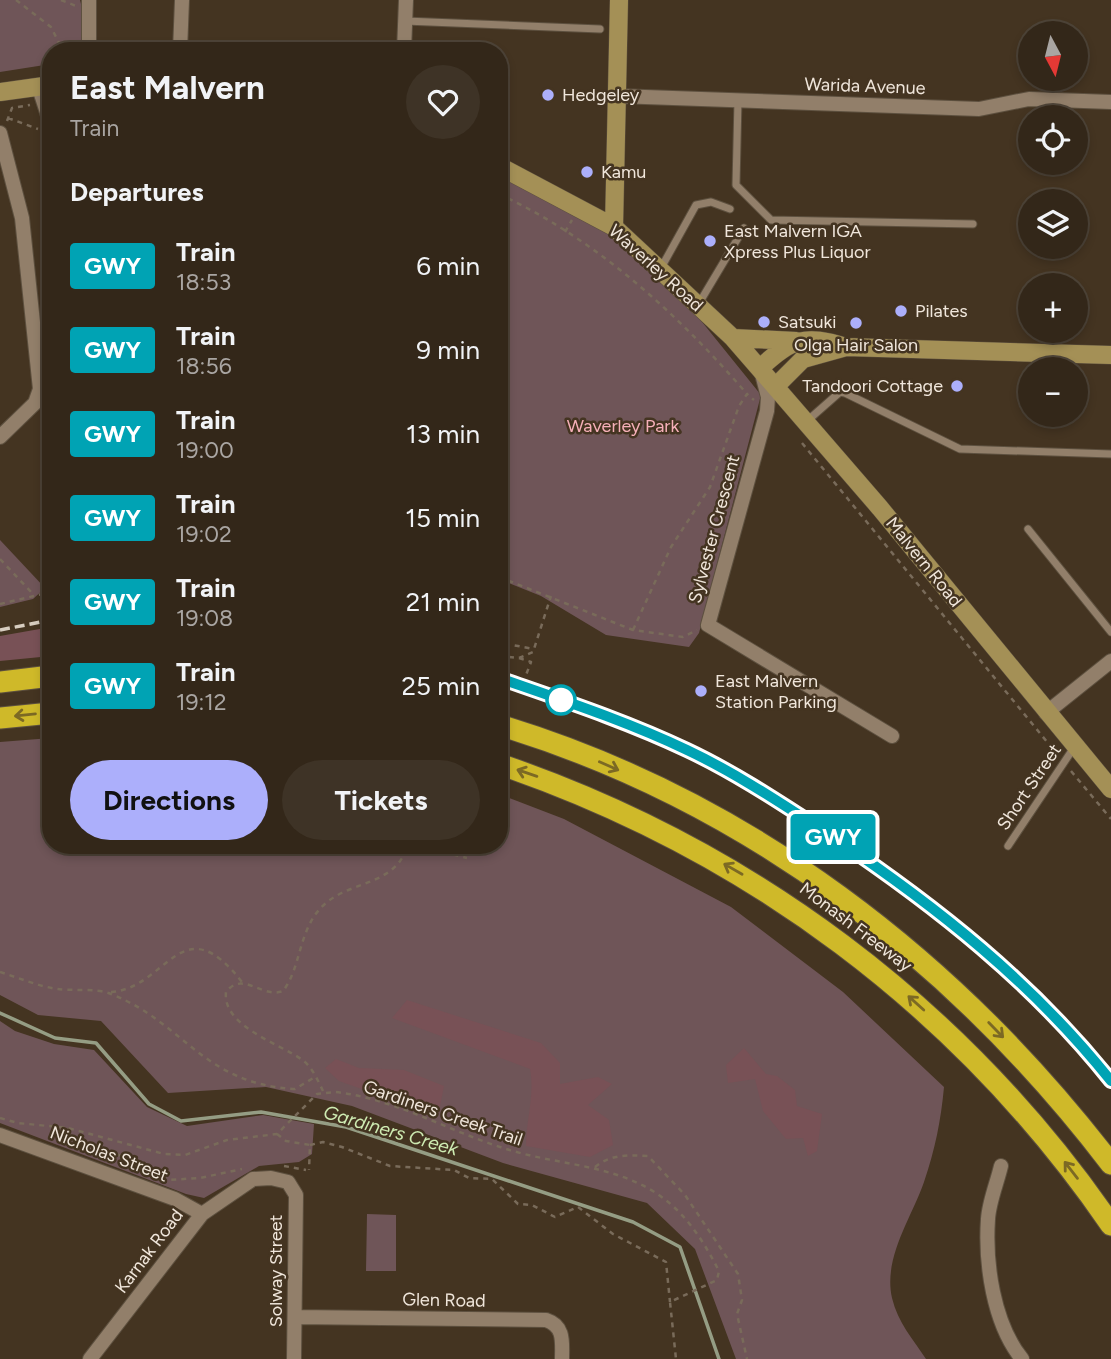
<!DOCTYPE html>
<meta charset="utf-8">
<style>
:root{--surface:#332719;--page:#3e3326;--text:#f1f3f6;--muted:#a9a5a2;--line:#4e4438;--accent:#acaffb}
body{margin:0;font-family:Figtree,sans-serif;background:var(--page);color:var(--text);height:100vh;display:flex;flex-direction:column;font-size:26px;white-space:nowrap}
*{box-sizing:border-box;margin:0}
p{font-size:23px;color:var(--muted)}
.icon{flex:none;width:38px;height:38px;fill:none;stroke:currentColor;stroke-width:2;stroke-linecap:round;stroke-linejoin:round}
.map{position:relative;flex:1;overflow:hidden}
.side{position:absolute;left:42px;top:42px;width:466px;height:812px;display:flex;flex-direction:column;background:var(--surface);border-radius:28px;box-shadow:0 4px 10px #0003,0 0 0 2px var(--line)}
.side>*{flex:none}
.badge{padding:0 14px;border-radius:5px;font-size:24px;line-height:46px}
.needle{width:46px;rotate:173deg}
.controls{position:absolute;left:1018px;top:21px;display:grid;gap:14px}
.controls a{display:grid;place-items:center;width:70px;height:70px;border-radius:50%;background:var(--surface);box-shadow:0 4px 10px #0003,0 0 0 2px var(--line);font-size:35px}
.map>.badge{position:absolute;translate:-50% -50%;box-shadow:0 0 0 4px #fff}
h2{padding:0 28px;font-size:26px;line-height:63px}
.round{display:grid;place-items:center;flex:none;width:74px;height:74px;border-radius:37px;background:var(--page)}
.head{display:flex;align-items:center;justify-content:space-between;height:119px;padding:0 28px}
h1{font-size:33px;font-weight:700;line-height:52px}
.primary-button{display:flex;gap:14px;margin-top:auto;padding:14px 28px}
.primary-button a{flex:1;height:80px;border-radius:42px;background:var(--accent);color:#111;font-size:28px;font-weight:700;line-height:80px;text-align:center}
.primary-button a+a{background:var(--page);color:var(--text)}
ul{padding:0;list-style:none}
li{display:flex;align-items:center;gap:21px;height:84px;padding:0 28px}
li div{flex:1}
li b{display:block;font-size:26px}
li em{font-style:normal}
li .badge{min-width:77px;font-weight:700;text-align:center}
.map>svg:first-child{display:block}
.green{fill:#6f5558}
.forest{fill:#785156}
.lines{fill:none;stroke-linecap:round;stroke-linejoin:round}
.stream{stroke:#959d84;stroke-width:3.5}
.lane-casing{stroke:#5d503f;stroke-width:9}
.street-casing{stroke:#5d503f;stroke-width:16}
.secondary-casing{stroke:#5d503f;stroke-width:19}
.highway-casing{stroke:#5d503f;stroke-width:23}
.path{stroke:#796b5a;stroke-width:2.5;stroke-dasharray:5 5;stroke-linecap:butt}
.lane{stroke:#927f6a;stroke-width:7}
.street{stroke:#927f6a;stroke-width:14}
.secondary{stroke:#a49056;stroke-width:18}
.highway{stroke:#cfb929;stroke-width:21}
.rail{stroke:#d7cdc0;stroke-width:3.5;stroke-dasharray:10 5;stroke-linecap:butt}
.oneway{stroke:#7c6924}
.line-casing{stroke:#fff;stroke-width:16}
.line{stroke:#00a3b4;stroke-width:10}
.poi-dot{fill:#acaffb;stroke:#443421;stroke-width:2.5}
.stop-dot{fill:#fff;stroke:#00a3b4;stroke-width:3.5}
.labels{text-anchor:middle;stroke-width:5;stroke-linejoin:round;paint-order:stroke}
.street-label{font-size:18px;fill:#f0e6db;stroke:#443421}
.poi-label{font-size:18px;fill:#f0e6db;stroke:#443421;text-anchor:start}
.park-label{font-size:18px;fill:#f6b0b9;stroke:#443421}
.water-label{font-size:19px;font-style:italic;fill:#ceebb2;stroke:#443421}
</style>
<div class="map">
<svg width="1111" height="1359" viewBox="0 0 1111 1359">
<rect width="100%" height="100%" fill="#443421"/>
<!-- green -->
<path class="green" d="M0,0h80l3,12 -2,39h-30v13l-51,8z
M499,174l111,60 84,78 67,83 -62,238 -10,14 -83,-12 -65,-39 -42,-17z
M0,540l45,48 -12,11 -33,8z
M51,738v107h448v-51l65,25 167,88 112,85 101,95c-3,33 -9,63 -20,95 -13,37 -41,76 -32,116 6,25 21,41 34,61h-190l-41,-110 -48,-46 -144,-40 -151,-57 -86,-19 -98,6 -67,-72 -63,-6 -38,-20v-253z
M0,1021l15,10 39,13 40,6 53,57 40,19 76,-11 51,9 -2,30 -13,8 -40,4 -55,32 -18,-4 -186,-71z
M367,1214l29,1v56h-30z"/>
<!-- forest -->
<path class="forest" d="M51,627v29l-51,5v-25z
M407,1000l134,43 19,20v21l38,-7 14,7 -24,21 21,15 4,25 -23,12 -64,-11c0,-26 9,-51 4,-77l-138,-51z
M744,1048l22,26 11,2 18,14 2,16 25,8 -5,37 -9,5 -5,-18 -17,1 -23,-28 -8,-32 -27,4 -2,-18z
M336,1059l23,9 45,2 40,16 -6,30 -99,-35 -14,-13z"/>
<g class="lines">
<!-- stream -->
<path class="stream" d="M0,1013l55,25 41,5 53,61 32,17 80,-9 85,15 287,95 47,25 39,112"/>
<defs>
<path id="lane" d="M405,21l195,8
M36,90l15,46
M738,100l-2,85 35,35 202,4
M661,268l35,-63 15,-3 19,7
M698,305l46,-77
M807,421l33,-29 5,1 115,56 151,5
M1028,529l83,103
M1008,846l67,-100"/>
<path id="street" d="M89,51v-51
M180,51l2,-51
M404,51l2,-51
M617,96l362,13 50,-10 82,3
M0,133l22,85 18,171 -5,14 -35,34
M762,374l6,23 -1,14 -59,214 184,111
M1046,713l65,-52
M0,1135l175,64 27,15
M1001,1166c-4,17 -12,36 -13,53 -3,44 5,104 34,140
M295,1317l251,3c19,6 16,23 16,39
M90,1359l112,-145 51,-35 18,-1 17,4 8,13 -2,164"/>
<path id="secondary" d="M0,92l51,-7
M499,166l115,61 119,111 147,170 231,281
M614,227l5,-227
M733,338l63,3
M761,367c31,-28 43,-33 85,-20l265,8
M776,386l27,-27 43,-12"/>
<path id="highway" d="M0,682l51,-6
M0,718l51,-5
M499,725c248,75 456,235 612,439
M499,764c249,85 462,243 612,461"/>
</defs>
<!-- lane casing -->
<use href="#lane" class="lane-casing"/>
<!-- street casing -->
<use href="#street" class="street-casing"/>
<!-- secondary casing -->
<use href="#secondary" class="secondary-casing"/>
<!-- highway casing -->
<use href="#highway" class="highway-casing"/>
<!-- path -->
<path class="path" d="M16,0l35,27 12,24
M61,0l15,6
M72,51l2,-11
M8,118l30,11
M7,121l5,-13 18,-3
M499,194c97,45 179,120 248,200
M565,232l7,-12
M43,294l8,-9
M802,443l255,311
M0,559l33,35
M499,577l134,53 50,7 14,-7
M0,604l51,-12
M633,630l38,-83 39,-60 29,-81 8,-12 7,6
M499,650l4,1 4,-7 27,5
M499,656l20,2 14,-6 18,-56
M519,658l12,4 -5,13
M1071,771l40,48
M441,845l-1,6 27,7
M0,972c19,6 38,14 57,17 17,2 39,-1 54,5 74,29 91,90 184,95l20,-12
M111,992c57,-4 70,-88 131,-10
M323,1091c-5,-10 -11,-25 -22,-32 -21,-15 -79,-33 -75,-67 17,-22 36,7 57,-1 19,-24 15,-65 43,-88 27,-23 69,-17 82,-58
M0,1118l18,5 50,5 96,26 21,1 42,-15 50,-6 40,-40 18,-2c63,7 118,42 178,59 48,14 99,14 143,42 29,19 47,47 63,78l-2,9 -47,22 6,57
M68,1128l5,12 58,19 36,21 33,-2 42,-9
M277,1134l9,7 24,4 -1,25
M310,1145l13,-3 19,5 48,19 64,4 15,8 23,1 26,25 14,1 23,12 23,-10 35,27 53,28 4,40
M284,1166l22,4
M595,1167c16,-13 33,-12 53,-11l37,39 53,79 4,26 -5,14 10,45"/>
<!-- lane -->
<use href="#lane" class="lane"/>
<!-- street -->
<use href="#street" class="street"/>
<!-- secondary -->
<use href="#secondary" class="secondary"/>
<!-- highway -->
<use href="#highway" class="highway"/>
<!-- rail -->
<path class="rail" d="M0,630l51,-10
M499,678c63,22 127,43 188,72 53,25 101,58 150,90 103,69 197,143 274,241"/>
</g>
<!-- one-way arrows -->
<defs><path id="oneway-shaft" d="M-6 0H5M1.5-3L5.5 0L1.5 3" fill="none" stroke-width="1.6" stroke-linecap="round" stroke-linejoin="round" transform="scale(1.75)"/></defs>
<g class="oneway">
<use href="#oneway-shaft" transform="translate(25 715) rotate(174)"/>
<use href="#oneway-shaft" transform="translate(609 766) rotate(24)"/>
<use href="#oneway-shaft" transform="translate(527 773) rotate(-161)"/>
<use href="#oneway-shaft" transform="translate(733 869) rotate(-150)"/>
<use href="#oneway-shaft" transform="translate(916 1003) rotate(-138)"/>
<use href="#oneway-shaft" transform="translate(996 1030) rotate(46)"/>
<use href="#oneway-shaft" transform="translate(1071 1170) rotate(-128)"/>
</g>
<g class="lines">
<defs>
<path id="line" d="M499,678c63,22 127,43 188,72 51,24 98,56 146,87 104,70 199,145 278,244"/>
</defs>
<!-- line casing -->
<use href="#line" class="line-casing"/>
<!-- line -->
<use href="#line" class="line"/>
</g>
<!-- markers -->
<g class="poi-dot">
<circle cx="548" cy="95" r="7"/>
<circle cx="587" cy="172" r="7"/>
<circle cx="710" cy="241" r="7"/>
<circle cx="901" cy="311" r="7"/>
<circle cx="764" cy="322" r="7"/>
<circle cx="856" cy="323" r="7"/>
<circle cx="957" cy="386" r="7"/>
<circle cx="701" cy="691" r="7"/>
</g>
<circle class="stop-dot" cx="561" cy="700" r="14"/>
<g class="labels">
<!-- street labels -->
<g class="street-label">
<text transform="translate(865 86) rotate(2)" y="6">Warida Avenue</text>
<text transform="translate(656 268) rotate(42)" y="6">Waverley Road</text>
<text transform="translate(714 529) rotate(-75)" y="6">Sylvester Crescent</text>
<text transform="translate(924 562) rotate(51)" y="6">Malvern Road</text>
<text transform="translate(1029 787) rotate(-56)" y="6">Short Street</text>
<text transform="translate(856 927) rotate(37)" y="6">Monash Freeway</text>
<text transform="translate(443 1113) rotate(19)" y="6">Gardiners Creek Trail</text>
<text transform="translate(109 1154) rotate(21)" y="6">Nicholas Street</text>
<text transform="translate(149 1251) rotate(-53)" y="6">Karnak Road</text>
<text transform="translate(276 1271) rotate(-90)" y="6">Solway Street</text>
<text transform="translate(444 1300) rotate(1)" y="6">Glen Road</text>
</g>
<!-- poi labels -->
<g class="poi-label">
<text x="562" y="101">Hedgeley</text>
<text x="601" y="178">Kamu</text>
<text x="724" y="237">East Malvern IGA<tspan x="724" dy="21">Xpress Plus Liquor</tspan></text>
<text x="915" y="317">Pilates</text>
<text x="778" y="328">Satsuki</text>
<text x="856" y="351" text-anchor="middle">Olga Hair Salon</text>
<text x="943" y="392" text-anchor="end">Tandoori Cottage</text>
<text x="715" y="687">East Malvern<tspan x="715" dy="21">Station Parking</tspan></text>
</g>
<!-- park labels -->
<g class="park-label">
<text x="623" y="432">Waverley Park</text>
</g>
<!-- water labels -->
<g class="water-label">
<text transform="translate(391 1130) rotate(16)" y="7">Gardiners Creek</text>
</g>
</g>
</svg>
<div class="controls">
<a><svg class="needle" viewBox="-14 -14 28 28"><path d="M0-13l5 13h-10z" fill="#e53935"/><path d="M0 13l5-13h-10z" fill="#a9a5a2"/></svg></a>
<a><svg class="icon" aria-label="locate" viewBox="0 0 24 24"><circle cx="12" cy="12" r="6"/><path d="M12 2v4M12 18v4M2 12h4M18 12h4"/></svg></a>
<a><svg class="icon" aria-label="layers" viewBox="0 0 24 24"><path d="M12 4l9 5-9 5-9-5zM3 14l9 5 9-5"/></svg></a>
<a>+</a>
<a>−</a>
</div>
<b class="badge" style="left:833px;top:837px;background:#00a3b4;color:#fff">GWY</b>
<section class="side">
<div class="head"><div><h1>East Malvern</h1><p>Train</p></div><a class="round"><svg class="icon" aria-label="heart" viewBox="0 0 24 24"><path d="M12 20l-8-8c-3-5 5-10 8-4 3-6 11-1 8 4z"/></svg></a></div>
<h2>Departures</h2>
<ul>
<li><span class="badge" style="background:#00a3b4;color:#fff">GWY</span><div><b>Train</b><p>18:53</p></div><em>6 min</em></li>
<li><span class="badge" style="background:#00a3b4;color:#fff">GWY</span><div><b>Train</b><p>18:56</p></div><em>9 min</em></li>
<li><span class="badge" style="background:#00a3b4;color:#fff">GWY</span><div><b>Train</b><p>19:00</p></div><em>13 min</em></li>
<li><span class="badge" style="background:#00a3b4;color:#fff">GWY</span><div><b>Train</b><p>19:02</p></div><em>15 min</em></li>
<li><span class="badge" style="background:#00a3b4;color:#fff">GWY</span><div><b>Train</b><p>19:08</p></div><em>21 min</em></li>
<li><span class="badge" style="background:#00a3b4;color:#fff">GWY</span><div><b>Train</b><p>19:12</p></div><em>25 min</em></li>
</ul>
<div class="primary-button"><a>Directions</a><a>Tickets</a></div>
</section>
</div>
